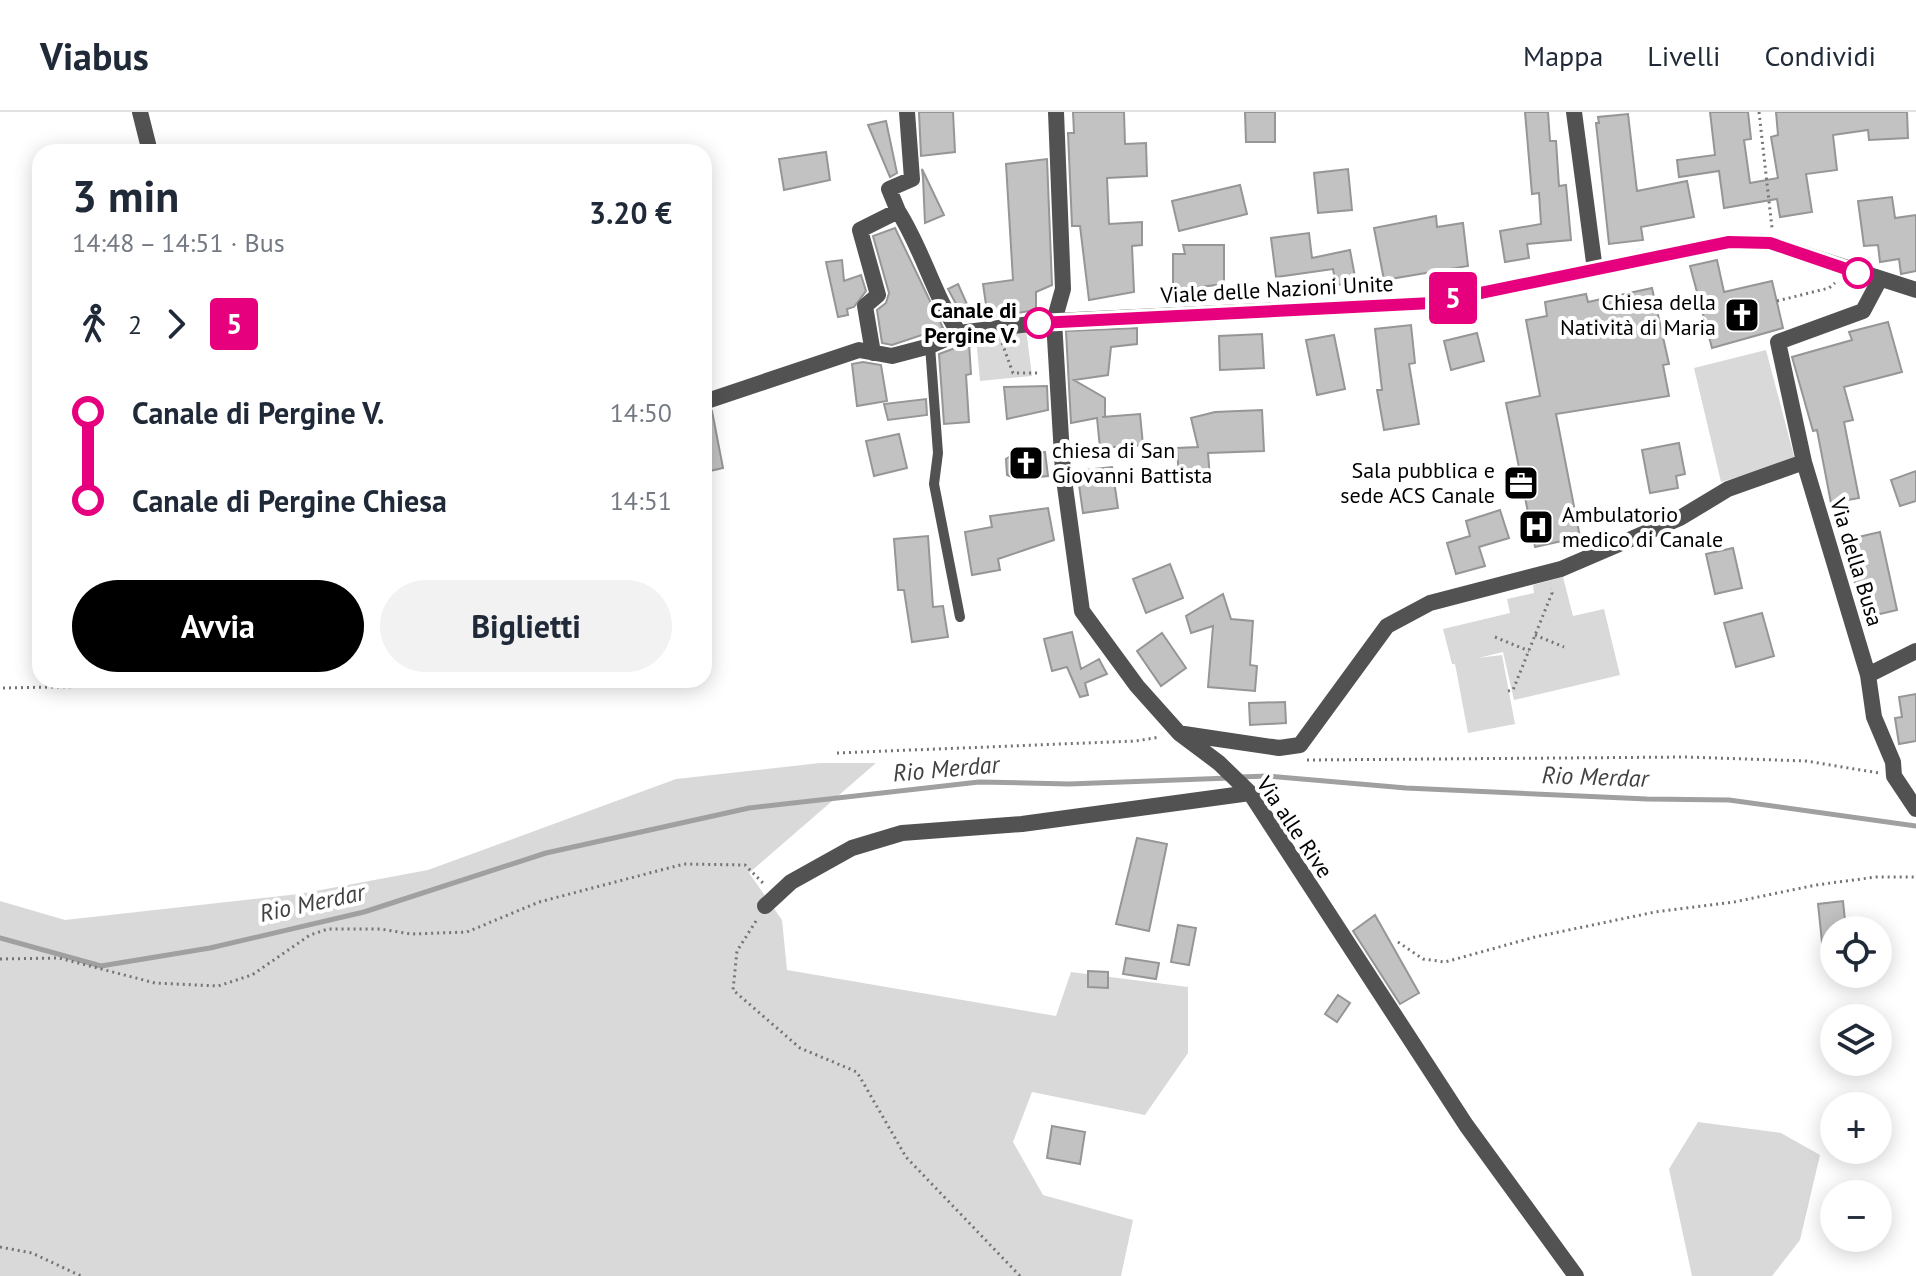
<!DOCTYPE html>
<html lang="it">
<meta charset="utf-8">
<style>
:root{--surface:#fff;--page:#f2f2f3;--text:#1f2937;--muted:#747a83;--line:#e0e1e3;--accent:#000}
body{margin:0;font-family:"PT Sans",sans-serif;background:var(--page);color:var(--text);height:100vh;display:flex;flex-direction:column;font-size:30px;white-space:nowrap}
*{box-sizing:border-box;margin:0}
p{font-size:26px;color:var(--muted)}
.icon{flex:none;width:44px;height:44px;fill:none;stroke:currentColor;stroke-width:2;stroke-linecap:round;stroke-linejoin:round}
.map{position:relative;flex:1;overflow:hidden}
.side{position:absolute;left:32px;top:32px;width:680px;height:544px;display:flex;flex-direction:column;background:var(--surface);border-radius:24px;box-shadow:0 4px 20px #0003}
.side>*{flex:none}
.badge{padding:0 16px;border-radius:6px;font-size:28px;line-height:52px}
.tools{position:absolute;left:1820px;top:804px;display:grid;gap:16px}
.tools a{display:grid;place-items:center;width:72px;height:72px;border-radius:50%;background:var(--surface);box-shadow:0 4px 20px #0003;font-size:40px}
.map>.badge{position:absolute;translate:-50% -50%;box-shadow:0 0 0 4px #fff}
.legs{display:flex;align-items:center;gap:12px;height:88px;padding:0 40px;font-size:26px}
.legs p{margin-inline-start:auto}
.overview{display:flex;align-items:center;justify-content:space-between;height:136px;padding:0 40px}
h1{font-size:44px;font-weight:700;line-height:60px}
.primary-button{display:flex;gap:16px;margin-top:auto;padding:16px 40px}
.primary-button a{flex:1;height:92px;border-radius:48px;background:var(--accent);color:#fff;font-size:32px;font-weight:700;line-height:92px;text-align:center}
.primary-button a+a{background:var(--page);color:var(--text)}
ul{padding:0 40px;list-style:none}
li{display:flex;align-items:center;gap:28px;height:88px;font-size:30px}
li i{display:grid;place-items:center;width:12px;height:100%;margin:0 10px;background:currentColor}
li i::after{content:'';width:20px;height:20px;margin:-10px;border:6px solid;border-radius:50%;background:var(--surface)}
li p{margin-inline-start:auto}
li:first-child i{background:linear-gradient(#0000 50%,currentColor 0)}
li:last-child i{background:linear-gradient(currentColor 50%,#0000 0)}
header{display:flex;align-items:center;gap:48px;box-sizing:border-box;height:112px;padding:0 40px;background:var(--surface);border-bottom:2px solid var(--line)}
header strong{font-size:38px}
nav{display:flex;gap:44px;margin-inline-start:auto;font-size:28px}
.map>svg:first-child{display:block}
.green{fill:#d9d9d9}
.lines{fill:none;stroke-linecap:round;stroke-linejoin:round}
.stream{stroke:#a0a0a0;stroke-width:5}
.building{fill:#c2c2c2;stroke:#969696;stroke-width:2}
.path{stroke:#747474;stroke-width:3;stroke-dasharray:2 4;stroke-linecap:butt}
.lane{stroke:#525252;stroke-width:10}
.street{stroke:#525252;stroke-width:16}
.line-1-casing{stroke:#fff;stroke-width:18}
.line-1{stroke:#e6007e;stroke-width:12}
.stop-1-dot{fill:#fff;stroke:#e6007e;stroke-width:4}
.labels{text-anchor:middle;stroke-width:8;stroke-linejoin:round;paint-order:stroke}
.street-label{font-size:22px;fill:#000;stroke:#fff}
.poi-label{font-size:22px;fill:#000;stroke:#fff;text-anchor:end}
.stop-label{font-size:22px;font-weight:bold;fill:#000;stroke:#fff;text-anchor:end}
.water-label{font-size:24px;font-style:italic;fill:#414141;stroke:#fff}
</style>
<header>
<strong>Viabus</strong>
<nav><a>Mappa</a><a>Livelli</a><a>Condividi</a></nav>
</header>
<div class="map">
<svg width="1916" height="1164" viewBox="0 0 1916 1164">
<rect width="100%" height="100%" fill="#fff"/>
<!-- green -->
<path class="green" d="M1026,217l6,47 -52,5 -4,-43z
M1766,238l29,110 -74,22 -27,-114z
M1563,465l10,39 31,-7 16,66 -106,25 -11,-48 -25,6 24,-3 13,69 -47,9 -13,-69h-3l-9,-35 67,-16 -3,-14 27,-6 -1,-8z
M820,651h56l-127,110 33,47 5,50 269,46 15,-44 117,15v66l-43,62 -113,-23 -19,50 30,53 90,25 -12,56h-1121v-375l65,19 234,-26 129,-24 248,-91z
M1698,1010l83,11 39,22 -20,85 -28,36h-80l-23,-107z"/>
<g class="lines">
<!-- stream -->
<path class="stream" d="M1240,665l28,-1 138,12 241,11 82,1 187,26
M0,826l101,28 109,-18 154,-36 182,-59 203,-45 230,-26 90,2 161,-6"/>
</g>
<!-- building -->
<path class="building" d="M919,0h34l2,40 -34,4z
M1073,0h51l1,32 21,-1 1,33 -40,2 2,46 33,-2v23l-10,1 2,46 -45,8 -9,-74h-8l-4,-93h6z
M1245,0h30v30h-29z
M1525,0h23l2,29h6l3,45 7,-1 5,55 -44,4 2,14 -24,4 -5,-31 41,-7 -2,-31 -7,1z
M1710,0h38l3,27 -7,1 6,43 28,-5 -7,-41 7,-2 -2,-23h131l1,26 -39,2 -1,-10 -35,5 4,35 -31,4 6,38 -32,5 -3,-18 -53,9 -5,-37 -40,6 -2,-17 38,-5z
M1628,2l9,77 50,-10 7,36 -53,10 2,13 -34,4 -13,-121h3l-1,-6z
M886,9l11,52 -7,4 -22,-52z
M826,40l4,28 -46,10 -5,-31z
M1047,47l5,126 -16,7v18l-48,8 -5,-34 30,-4 -7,-116z
M922,57l22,46 -19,8 -2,-45z
M1348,57l4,41 -34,3 -4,-40z
M1240,73l7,29 -68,17 -7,-30z
M1892,85l3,21 21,-3v56l-15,3 -2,-15 -19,3 -2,-17 -14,1 -6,-45z
M1436,104l1,11 26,-4 5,43 -84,14 -10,-52z
M895,116l48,100 -51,17 -10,-2 -5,-33 9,-7 3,-10 -16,-57z
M1309,121l3,25 38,-8 6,32 -20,3 -3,-16 -57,8 -5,-39z
M1183,133h41v39l-32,4v5h-19v-39h12z
M842,148l2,21 17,-6 5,16 -12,16 -7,2 1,6 -10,2 -12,-55z
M1717,148l7,32 48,-11 11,47 -71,20 -22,-82z
M958,172l16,36 -9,1 -17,-32z
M1652,176l17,76 -6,1 6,31 -113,18 24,123 -45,10 -29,-144 34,-7 -14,-76 21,-4 -2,-14 41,-8 2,8z
M1888,210l14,50 -58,15 9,33 -9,2 15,76 -28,5 -14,-73 -4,1 -21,-74 60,-17 -3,-8z
M1411,213l4,38 -6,1 10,60 -35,6 -7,-40h5l-7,-61z
M1137,216v16l-26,3 -3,28 -34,5 31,18v19h-3l38,-3 3,31 -43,3 -3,-30 -26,5 -5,-92z
M1477,221l7,28 -33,9 -7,-29z
M1262,222l2,34 -44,2 -1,-34z
M1334,223l11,54 -28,6 -11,-55z
M969,231l2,31 -5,1 3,47 -25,2 -5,-70z
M863,250l18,3 6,36 -30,5 -5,-42z
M1047,274l1,24 -41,9 -3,-32z
M926,287l1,16 -39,5 -4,-16z
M1262,298l2,41 -56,2 2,25 -31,2 -2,-32 21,-1 -7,-29 24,-6z
M712,299l11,57 -13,3 -6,-29v-29z
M899,322l8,34 -33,8 -8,-35z
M1679,331l6,31 -9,2 2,12 -28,5 -8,-43z
M1045,340l3,24 -31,3 -10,-4 -1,-16 8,-5z
M1112,355l6,41 -35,5 -6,-42z
M1916,359v30l-16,5 -9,-26z
M1048,396l6,32 -56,19 2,11 -28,5 -7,-43 27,-5 -2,-11z
M1500,398l9,28 -30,9 6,19 -29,8 -9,-31 23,-7 -4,-15z
M1880,420l17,78 -34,8 -18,-78z
M928,424l5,71 10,-1 5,31 -36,5 -8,-52h-6l-4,-51z
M1733,436l9,40 -27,6 -9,-40z
M1170,452l13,34 -37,15 -13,-34z
M1223,482l8,25 22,2 -3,44 7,1 -2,25 -47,-4 5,-61 -22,7 -5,-17z
M1762,501l12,43 -38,11 -12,-44z
M1072,520l9,37 18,-10 8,15 -22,9 3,12 -8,2 -13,-30 -15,4 -8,-32z
M1162,521l24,35 -25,18 -24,-35z
M1916,582v47l-17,3 -4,-26 7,-1 -3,-20z
M1285,590l1,21 -36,2 -1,-22z
M1137,726l30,6 -18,87 -33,-7z
M1843,789l3,29h-12v31h-10l-6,-57z
M1375,803l44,78 -19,11 -47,-73z
M1178,813l18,3 -7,37 -18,-3z
M1126,846l33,5 -3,16 -33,-5z
M1088,859l20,1v16l-20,-1z
M1338,883l12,8 -13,19 -12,-8z
M1052,1014l33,6 -5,32 -33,-6z"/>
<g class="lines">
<!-- path -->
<path class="path" d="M1759,0l13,116
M1777,189l52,-13 6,-5
M1002,231l11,30h28
M1535,523l29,12
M1495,525l34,14
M3,576l348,-7 83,5 13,-6
M1508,579l5,-1 39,-97 -2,-4
M837,641l299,-12 24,-4
M1307,648l379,-3 120,4 73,12
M756,809l-19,30 -4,39 67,58 57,24 49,85 114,119
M1398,830l25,17 22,3 90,-25 120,-25 79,-10 82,-17 60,-8h40
M0,847l59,-1 96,25 63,3 34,-11 58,-40 18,-6h52l31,5 56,-2 72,-30 145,-38 61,1 20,20
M0,1135l32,6 49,23"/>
<!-- lane -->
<path class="lane" d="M930,234l8,107 -4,31 26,133"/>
<!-- street -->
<path class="street" d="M140,0l10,40
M1056,0l7,177 -9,32 9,151 19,139 55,75 42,47 40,30 31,30 216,332 110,151
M1574,0l21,158
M898,99c25,39 35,83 61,122
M1880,167l-17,32 -85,31 26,120 64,213 6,42 19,45 1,14 22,33
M873,241l-8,-47 13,-11 -18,-65 38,-19 -9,-22 23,-10 -5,-67
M704,290l155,-52 33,6 38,-10 29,-13 95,-12 378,-18 297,-61 41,1 146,47
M1868,563l48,-24
M1184,622l95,14 21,-3 87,-119 43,-23 131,-34 119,-51 48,-29 76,-27
M765,794l26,-24 61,-34 50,-15 120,-9 228,-31"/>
</g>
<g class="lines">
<defs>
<path id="line-1" d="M1039,211l393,-20 297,-61 41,1 88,30"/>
</defs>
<!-- line-1 casing -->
<use href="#line-1" class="line-1-casing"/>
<!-- line-1 -->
<use href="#line-1" class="line-1"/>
</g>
<!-- icons -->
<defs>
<symbol id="church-square" viewBox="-11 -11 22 22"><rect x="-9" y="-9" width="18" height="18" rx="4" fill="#000" stroke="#fff"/><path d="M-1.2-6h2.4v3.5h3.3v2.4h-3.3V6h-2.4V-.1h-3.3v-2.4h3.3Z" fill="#fff"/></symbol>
<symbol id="office-square" viewBox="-11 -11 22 22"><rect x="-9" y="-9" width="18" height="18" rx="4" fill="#000" stroke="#fff"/><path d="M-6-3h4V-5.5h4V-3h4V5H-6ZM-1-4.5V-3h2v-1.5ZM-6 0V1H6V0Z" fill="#fff"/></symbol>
<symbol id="hospital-square" viewBox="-11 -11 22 22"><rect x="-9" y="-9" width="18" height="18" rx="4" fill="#000" stroke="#fff"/><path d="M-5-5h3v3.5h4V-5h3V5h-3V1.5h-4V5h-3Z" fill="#fff"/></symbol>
</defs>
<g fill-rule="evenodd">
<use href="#church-square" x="1722" y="183" width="40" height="40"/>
<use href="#church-square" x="1006" y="331" width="40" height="40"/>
<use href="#office-square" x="1501" y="351" width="40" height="40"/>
<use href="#hospital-square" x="1516" y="395" width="40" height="40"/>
</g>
<!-- markers -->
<g class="stop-1-dot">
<circle cx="1858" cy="161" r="14"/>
<circle cx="1039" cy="211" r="14"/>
</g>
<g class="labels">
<!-- street labels -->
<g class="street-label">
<text transform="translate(1277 177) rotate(-3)" y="8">Viale delle Nazioni Unite</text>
<text transform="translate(1857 450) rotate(73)" y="8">Via della Busa</text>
<text transform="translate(1295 715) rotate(56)" y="8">Via alle Rive</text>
</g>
<!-- poi labels -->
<g class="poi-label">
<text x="1716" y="198">Chiesa della<tspan x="1716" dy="25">Natività di Maria</tspan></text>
<text x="1052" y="346" text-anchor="start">chiesa di San<tspan x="1052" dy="25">Giovanni Battista</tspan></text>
<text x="1495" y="366">Sala pubblica e<tspan x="1495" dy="25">sede ACS Canale</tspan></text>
<text x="1562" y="410" text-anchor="start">Ambulatorio<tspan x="1562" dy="25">medico di Canale</tspan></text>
</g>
<!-- stop labels -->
<g class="stop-label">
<text x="1017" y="206">Canale di<tspan x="1017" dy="25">Pergine V.</tspan></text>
</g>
<!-- water labels -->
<g class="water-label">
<text transform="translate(946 657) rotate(-5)" y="8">Rio Merdar</text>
<text transform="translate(1595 665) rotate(2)" y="8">Rio Merdar</text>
<text transform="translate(312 791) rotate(-12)" y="8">Rio Merdar</text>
</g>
</g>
</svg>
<div class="tools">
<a><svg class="icon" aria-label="locate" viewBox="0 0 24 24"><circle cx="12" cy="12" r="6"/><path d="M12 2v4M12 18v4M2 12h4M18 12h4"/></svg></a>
<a><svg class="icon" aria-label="layers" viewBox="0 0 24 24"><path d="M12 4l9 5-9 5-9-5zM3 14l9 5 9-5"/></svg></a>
<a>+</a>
<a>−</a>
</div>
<b class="badge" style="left:1453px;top:186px;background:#e6007e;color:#fff">5</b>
<section class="side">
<div class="overview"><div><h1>3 min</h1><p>14:48 – 14:51 · Bus</p></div><b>3.20 €</b></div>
<div class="legs"><svg class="icon" aria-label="walk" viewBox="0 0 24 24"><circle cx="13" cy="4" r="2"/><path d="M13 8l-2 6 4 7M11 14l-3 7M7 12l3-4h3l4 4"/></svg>2<svg class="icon" aria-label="forward" viewBox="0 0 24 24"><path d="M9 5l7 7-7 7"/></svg><b class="badge" style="background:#e6007e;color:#fff">5</b></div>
<ul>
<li><i style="color:#e6007e"></i><b>Canale di Pergine V.</b><p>14:50</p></li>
<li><i style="color:#e6007e"></i><b>Canale di Pergine Chiesa</b><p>14:51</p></li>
</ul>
<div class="primary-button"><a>Avvia</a><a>Biglietti</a></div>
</section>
</div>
